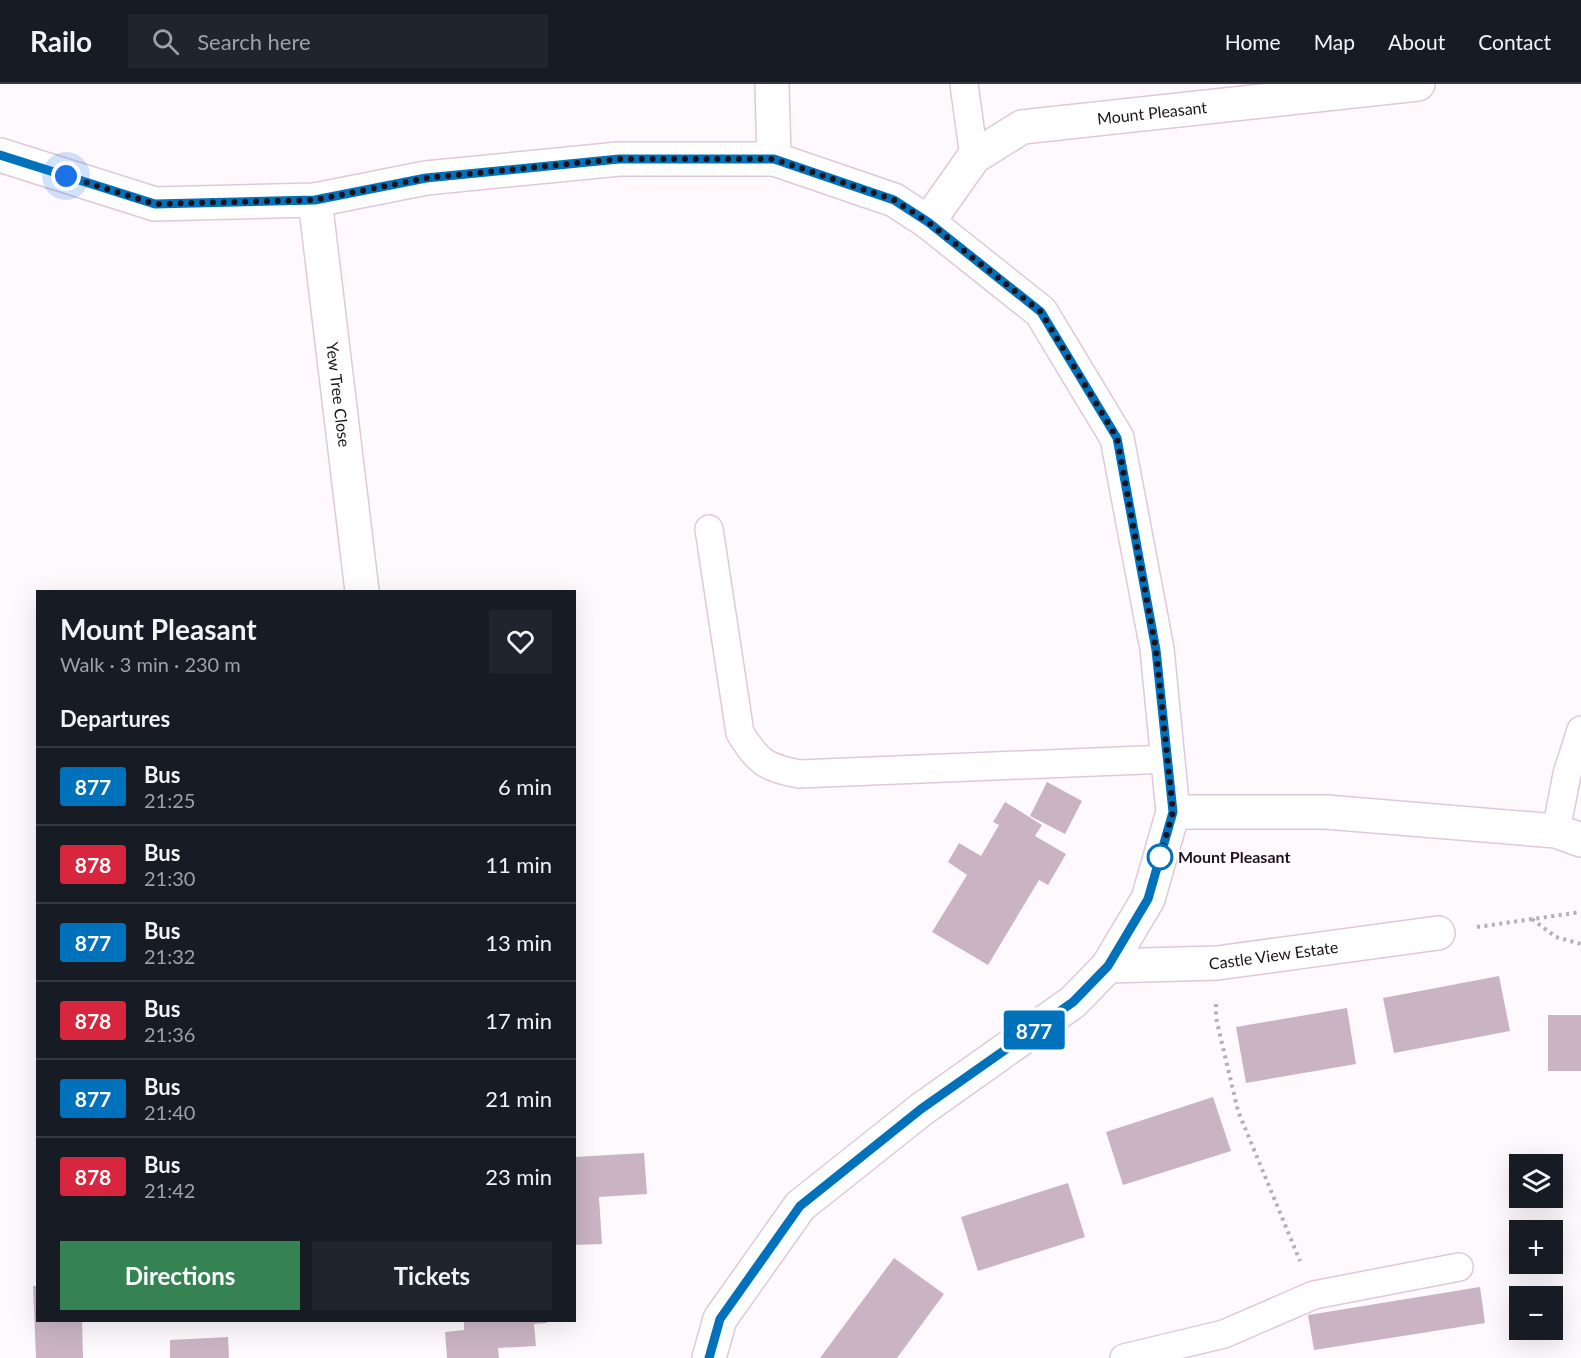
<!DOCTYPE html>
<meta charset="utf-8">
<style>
:root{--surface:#171b24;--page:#20242c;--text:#f1f3f6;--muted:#9ea1a6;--line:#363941;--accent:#358353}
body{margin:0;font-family:Lato,sans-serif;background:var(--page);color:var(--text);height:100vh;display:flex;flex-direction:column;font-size:22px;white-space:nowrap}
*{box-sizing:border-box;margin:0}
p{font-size:20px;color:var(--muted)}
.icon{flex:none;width:33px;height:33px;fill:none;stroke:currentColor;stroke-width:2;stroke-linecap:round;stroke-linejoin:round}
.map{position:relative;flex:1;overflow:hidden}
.details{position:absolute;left:36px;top:506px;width:540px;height:732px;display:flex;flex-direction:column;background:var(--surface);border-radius:0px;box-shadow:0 6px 24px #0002}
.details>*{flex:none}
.badge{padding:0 12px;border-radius:4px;font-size:21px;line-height:39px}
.fabs{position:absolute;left:1509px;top:1070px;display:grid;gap:12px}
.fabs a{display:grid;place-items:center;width:54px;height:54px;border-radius:0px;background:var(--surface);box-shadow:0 6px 24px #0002;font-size:30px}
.you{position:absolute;width:30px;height:30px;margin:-15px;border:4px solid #fff;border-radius:50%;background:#1a73e8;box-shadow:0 0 0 9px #1a73e833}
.map>.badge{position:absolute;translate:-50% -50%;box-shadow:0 0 0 3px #fff}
h2{padding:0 24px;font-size:22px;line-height:54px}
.round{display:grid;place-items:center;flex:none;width:63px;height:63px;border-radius:0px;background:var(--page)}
.overview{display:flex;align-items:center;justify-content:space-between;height:102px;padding:0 24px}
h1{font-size:28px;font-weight:700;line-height:45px}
.action{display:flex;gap:12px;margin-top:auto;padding:12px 24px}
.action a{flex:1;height:69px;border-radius:0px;background:var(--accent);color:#fff;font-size:24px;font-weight:700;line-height:69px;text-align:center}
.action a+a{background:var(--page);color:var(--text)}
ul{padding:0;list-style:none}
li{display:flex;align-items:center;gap:18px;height:78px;padding:0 24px;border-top:2px solid var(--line)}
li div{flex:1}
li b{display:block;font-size:22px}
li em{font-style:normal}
li .badge{min-width:66px;font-weight:700;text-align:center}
header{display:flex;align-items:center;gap:36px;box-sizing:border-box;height:84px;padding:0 30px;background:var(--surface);border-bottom:2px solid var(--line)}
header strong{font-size:28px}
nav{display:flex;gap:33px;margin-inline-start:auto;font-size:21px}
.search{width:420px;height:54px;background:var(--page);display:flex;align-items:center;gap:15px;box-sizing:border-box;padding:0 21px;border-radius:0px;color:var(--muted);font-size:22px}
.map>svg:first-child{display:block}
.building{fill:#cab4c4}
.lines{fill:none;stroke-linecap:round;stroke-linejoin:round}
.service-casing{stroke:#dfc9d9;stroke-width:30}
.minor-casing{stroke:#dfc9d9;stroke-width:36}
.tertiary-casing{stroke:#dfc9d9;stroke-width:36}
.path{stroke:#b5afb3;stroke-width:4;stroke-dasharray:3 4.5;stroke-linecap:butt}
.service{stroke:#fff;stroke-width:27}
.minor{stroke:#fff;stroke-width:33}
.tertiary{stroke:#fff;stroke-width:33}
.line-casing{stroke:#fff;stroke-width:14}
.line{stroke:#0072bc;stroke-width:9}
.walk{stroke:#1c141a;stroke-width:6;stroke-dasharray:0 10.8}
.stop-dot{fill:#fff;stroke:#0072bc;stroke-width:3}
.labels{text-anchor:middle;stroke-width:4.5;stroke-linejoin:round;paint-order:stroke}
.street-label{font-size:16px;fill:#1c141a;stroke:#fef9fc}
.stop-label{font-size:16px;font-weight:bold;fill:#1c141a;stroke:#fef9fc;text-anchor:start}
</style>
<header>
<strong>Railo</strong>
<div class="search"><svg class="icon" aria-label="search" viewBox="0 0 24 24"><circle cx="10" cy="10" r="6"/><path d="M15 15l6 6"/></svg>Search here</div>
<nav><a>Home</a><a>Map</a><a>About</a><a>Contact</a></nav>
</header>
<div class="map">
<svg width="1581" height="1274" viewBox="0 0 1581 1274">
<rect width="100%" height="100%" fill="#fef9fc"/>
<!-- building -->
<path class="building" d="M1047,698l35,19 -17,33 -35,-18z
M1005,718l37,23 -7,11 31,18 -18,31 -9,-5 -51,85 -56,-33 35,-57 -19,-13 11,-19 22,13 18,-31 -6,-3z
M1499,892l11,55 -116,22 -11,-55z
M1347,924l9,56 -110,19 -10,-56z
M1548,931h33v56h-33z
M1213,1013l18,54 -108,34 -17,-53z
M644,1069l3,41 -48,3 3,47 -28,1v-88z
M1068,1099l17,54 -107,34 -17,-54z
M894,1174l50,36 -47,64h-77z
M33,1202h5v34h44l1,38h-47z
M1480,1203l5,36 -171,27 -6,-35z
M464,1236h83v3l-13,1 2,22 -38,2 1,10h-52l-2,-26 19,-2z
M228,1253l1,21h-59v-18z"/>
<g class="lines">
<defs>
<path id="service" d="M964,0l10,73
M709,445l31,204c19,30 25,34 59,41l369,-15
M1556,747l11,-57 14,-44
M1124,1274l100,-24 90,-39 145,-28"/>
<g id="minor">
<path d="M772,0l2,75"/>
<path id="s1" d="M315,116l47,391"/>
<path id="s2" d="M928,138l46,-65 48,-30 396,-43"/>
<path d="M1173,728h153l230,19 25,9"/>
<path id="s3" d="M1108,882l109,-3 221,-30"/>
</g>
<path id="tertiary" d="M0,71l155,49 160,-4 111,-22 193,-19h155l120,41 34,22 113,90 76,126 40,211 16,163 -25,87 -40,67 -35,36 -151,107 -122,97 -80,113 -11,39"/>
</defs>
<!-- service casing -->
<use href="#service" class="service-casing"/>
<!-- minor casing -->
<use href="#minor" class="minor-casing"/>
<!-- tertiary casing -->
<use href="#tertiary" class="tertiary-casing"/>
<!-- path -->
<path class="path" d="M1532,835l24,18 25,7
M1477,843l104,-15
M1216,920v14l22,93 62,150"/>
<!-- service -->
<use href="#service" class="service"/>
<!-- minor -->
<use href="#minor" class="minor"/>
<!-- tertiary -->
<use href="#tertiary" class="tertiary"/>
</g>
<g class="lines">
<defs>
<path id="line" d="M0,71l155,49 160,-4 111,-22 193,-19h155l120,41 34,22 113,90 76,126 39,212 17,162 -25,87 -40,67 -35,36 -152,107 -121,97 -80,113 -11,39"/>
</defs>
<!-- line casing -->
<use href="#line" class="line-casing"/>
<!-- line -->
<use href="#line" class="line"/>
<!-- walk -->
<path class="walk" d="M66,92l89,28 160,-4 111,-22 193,-19h155l120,41 34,22 113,90 76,126 39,212 17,162 -13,45"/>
</g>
<!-- markers -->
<circle class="stop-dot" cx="1160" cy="773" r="12"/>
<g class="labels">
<!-- street labels -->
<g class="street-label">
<text dy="6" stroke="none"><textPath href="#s2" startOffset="267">Mount Pleasant</textPath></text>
<text dy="6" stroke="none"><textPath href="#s1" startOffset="196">Yew Tree Close</textPath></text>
<text dy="6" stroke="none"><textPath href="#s3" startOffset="166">Castle View Estate</textPath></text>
</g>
<!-- stop labels -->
<g class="stop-label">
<text x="1178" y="779">Mount Pleasant</text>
</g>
</g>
</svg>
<div class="fabs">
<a><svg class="icon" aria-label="layers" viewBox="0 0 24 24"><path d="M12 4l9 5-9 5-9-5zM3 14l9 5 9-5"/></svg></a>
<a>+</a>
<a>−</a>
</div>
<div class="you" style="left:66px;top:92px"></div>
<b class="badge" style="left:1034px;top:946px;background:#0072bc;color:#fff">877</b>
<section class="details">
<div class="overview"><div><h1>Mount Pleasant</h1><p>Walk · 3 min · 230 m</p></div><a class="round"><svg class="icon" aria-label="heart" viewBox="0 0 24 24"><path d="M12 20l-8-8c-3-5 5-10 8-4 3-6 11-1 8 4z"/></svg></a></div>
<h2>Departures</h2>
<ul>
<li><span class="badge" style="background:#0072bc;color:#fff">877</span><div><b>Bus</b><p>21:25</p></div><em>6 min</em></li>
<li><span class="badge" style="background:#d7263d;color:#fff">878</span><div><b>Bus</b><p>21:30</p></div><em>11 min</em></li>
<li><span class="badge" style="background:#0072bc;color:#fff">877</span><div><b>Bus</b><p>21:32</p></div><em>13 min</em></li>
<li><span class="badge" style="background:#d7263d;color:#fff">878</span><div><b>Bus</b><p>21:36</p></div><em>17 min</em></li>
<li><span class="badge" style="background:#0072bc;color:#fff">877</span><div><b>Bus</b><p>21:40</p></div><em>21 min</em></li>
<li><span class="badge" style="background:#d7263d;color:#fff">878</span><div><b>Bus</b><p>21:42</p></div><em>23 min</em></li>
</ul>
<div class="action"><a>Directions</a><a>Tickets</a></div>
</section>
</div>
